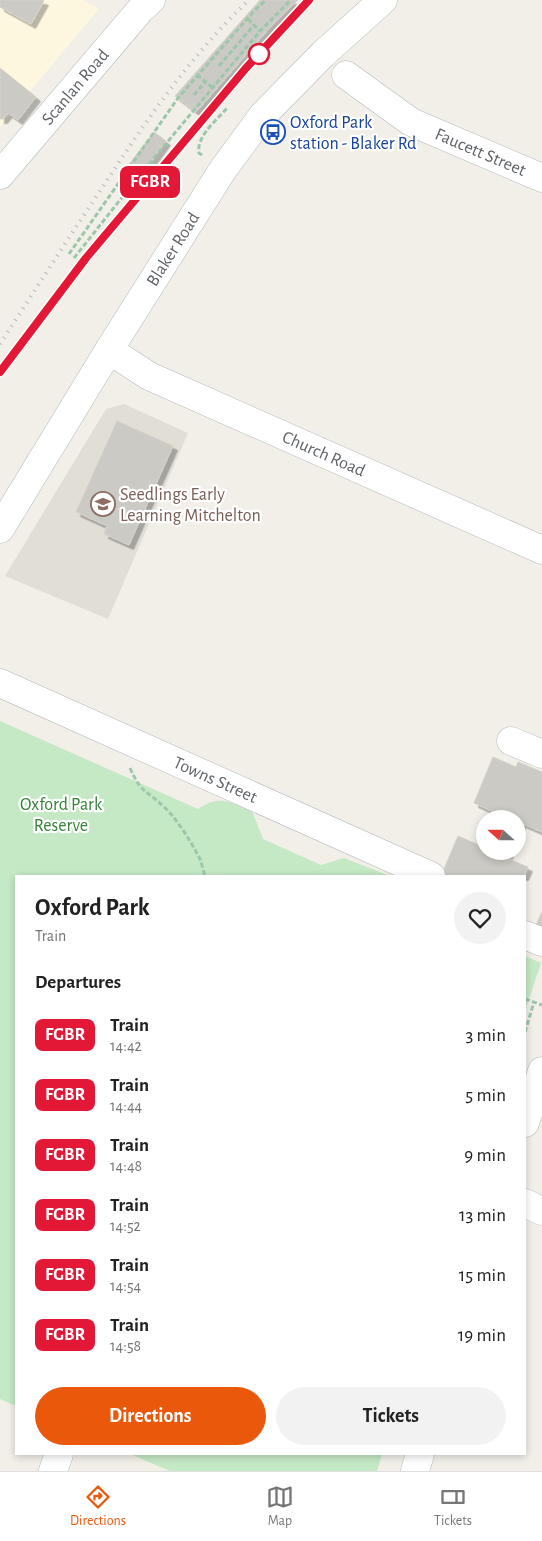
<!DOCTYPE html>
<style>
:root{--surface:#fff;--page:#f2f2f2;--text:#222;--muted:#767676;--line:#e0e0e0;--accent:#ea580c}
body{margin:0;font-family:"Alegreya Sans",sans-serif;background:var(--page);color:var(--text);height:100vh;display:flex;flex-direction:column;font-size:19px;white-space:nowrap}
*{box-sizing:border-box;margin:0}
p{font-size:16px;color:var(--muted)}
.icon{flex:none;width:28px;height:28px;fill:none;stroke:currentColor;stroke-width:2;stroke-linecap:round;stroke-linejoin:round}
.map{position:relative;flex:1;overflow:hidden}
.sheet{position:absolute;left:15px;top:875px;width:511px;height:580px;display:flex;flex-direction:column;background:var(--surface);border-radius:0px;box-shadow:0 2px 8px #0003}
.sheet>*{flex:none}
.badge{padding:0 10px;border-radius:8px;font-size:18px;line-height:32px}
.needle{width:32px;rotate:291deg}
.buttons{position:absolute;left:476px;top:810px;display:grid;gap:10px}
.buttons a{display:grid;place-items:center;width:50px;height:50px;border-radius:50%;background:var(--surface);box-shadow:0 2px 8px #0003;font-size:25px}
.map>.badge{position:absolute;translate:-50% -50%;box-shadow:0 0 0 2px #fff}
h2{padding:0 20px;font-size:19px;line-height:45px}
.round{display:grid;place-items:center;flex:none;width:52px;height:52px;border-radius:26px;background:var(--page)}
.summary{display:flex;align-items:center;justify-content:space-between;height:85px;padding:0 20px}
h1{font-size:24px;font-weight:700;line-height:38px}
.action{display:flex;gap:10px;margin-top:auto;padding:10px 20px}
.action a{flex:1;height:58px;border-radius:30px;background:var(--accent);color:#fff;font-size:20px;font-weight:700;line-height:58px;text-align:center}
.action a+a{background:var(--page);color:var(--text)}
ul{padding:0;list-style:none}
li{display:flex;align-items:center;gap:15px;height:60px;padding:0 20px}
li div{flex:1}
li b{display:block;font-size:19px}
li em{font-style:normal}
li .badge{min-width:55px;font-weight:700;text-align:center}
.dock{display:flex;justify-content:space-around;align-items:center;height:70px;border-top:1px solid var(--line);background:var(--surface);font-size:14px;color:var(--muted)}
.dock a{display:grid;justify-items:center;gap:2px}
.dock .selected{color:var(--accent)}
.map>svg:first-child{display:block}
.commercial{fill:#fef7e0}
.education{fill:#e1ded6}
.green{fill:#c5e8c5}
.building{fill:#cccac5;stroke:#d6d1c6;filter:url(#shadow)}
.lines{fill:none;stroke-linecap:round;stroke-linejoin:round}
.minor-casing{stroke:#b5b8bc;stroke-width:29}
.path{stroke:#9cc7a9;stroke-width:3;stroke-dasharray:5 2.5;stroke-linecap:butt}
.minor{stroke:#fff;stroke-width:28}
.rail{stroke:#b6b7b8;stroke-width:4;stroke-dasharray:1 6;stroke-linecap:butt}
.line-casing{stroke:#fff;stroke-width:11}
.line{stroke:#e31837;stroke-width:8}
.stop-dot{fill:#fff;stroke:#e31837;stroke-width:2.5}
.labels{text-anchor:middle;stroke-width:4.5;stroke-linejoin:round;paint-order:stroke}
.street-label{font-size:18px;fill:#5f6368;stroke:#fff}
.transit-label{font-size:18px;fill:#164399;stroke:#fff;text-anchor:start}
.education-label{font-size:18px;fill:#785e54;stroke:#fff;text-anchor:start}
.park-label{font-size:18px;fill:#348238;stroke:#fff}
</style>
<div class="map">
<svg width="542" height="1471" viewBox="0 0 542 1471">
<defs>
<filter id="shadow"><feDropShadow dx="4.5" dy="4.5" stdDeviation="0" flood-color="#0004"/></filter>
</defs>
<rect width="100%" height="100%" fill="#f1efe8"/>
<!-- commercial -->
<path class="commercial" d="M0,0h83l16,9 -99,118z"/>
<!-- education -->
<path class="education" d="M124,404l64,29 -80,186 -103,-43 101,-167z"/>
<!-- green -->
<path class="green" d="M0,721l198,88c22,-15 31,-7 54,2l11,28 58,26 23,-7 46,18h-374v530l-16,-7z
M525,956l16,7 -16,48z
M130,1454h252l-5,17h-207z"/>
<!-- building -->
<path class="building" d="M0,0h42l2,1 -13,23 -31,-17z
M260,0h38l-25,24 -77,88 -21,-16z
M0,68l36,29 -18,23 -10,-7 -5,6h-3z
M154,132l12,9 -26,36 -13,-10z
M117,421l56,25 -44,99 -25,-11 3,-8 -31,-14z
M493,757l23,10 2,-5 24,10v60l-21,-9 -1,4 -2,-1v-7h-18l-5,-3 1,-3 -22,-10z
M458,836l23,10 2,-5 2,1v9l24,1 -3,6 22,9 -4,9h-83z
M542,912v15l-6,-2z"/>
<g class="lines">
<defs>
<g id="minor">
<path id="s1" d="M346,75l65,47 131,56"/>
<path id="s2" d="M0,175l141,-166 10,-9"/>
<path id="s3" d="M109,350l40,26 393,174"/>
<path id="s4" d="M0,529l109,-179 113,-179 41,-56 60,-61 60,-54"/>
<path id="s5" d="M0,683l431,193"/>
<path d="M511,741l31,13"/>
<path d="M525,935l17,7"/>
<path d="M525,1123l17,-52"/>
<path d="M525,1203l17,8"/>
<path d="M53,1471l6,-17"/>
<path d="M415,1471l5,-17"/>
</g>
</defs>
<!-- minor casing -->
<use href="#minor" class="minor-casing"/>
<!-- path -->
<path class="path" d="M248,19l12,12
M219,66l35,-41
M197,75l16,13
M194,95l11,-13
M202,155l-3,-2c-3,-17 19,-34 29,-46
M69,254l109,-156 77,-88 11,-10
M74,258l65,-82 121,-145 31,-31
M130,768c11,25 15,21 33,38 13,11 28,36 36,51 3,6 4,13 6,19
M525,999l17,6
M525,1032l9,-30"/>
<!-- minor -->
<use href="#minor" class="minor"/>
<!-- rail -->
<path class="rail" d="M0,344c34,-52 67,-104 102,-156 43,-66 89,-133 147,-188
M0,372l86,-115 160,-190 63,-67"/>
</g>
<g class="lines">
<defs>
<path id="line" d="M0,372l86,-114 160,-190 63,-68"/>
</defs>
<!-- line casing -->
<use href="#line" class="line-casing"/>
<!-- line -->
<use href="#line" class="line"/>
</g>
<!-- icons -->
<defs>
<symbol id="bus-ring" viewBox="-11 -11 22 22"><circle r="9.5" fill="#fff" stroke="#1a4fb4" stroke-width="1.5"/><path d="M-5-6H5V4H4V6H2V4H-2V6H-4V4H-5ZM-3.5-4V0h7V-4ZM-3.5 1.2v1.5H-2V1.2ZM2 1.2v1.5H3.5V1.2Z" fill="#1a4fb4"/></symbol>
<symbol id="school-ring" viewBox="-11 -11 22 22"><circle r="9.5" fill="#fff" stroke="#8d6e63" stroke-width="1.5"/><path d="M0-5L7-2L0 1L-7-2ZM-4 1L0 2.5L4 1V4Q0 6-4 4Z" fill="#8d6e63"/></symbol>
</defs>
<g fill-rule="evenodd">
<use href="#bus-ring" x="259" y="118" width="28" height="28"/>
<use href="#school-ring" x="89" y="490" width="28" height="28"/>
</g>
<!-- markers -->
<circle class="stop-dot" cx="259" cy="54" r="10"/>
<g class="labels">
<!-- street labels -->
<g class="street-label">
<text dy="6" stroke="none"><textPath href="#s2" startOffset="116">Scanlan Road</textPath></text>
<text dy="6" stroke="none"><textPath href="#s1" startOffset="156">Faucett Street</textPath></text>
<text dy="6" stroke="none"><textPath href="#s4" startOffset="329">Blaker Road</textPath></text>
<text dy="6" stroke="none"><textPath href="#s3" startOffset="239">Church Road</textPath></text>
<text dy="6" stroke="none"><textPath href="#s5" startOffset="236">Towns Street</textPath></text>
</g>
<!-- transit labels -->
<g class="transit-label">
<text x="290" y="128">Oxford Park<tspan x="290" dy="21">station - Blaker Rd</tspan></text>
</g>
<!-- education labels -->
<g class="education-label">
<text x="120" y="500">Seedlings Early<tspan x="120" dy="21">Learning Mitchelton</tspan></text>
</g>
<!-- park labels -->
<g class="park-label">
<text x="61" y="810">Oxford Park<tspan x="61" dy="21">Reserve</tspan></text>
</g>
</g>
</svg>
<div class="buttons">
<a><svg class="needle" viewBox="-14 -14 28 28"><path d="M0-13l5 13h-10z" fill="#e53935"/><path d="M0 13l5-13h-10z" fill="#767676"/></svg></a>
</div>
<b class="badge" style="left:150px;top:182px;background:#e31837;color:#fff">FGBR</b>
<section class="sheet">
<div class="summary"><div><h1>Oxford Park</h1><p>Train</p></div><a class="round"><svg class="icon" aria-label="heart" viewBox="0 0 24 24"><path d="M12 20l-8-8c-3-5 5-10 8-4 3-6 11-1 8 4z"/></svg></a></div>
<h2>Departures</h2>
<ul>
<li><span class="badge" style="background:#e31837;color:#fff">FGBR</span><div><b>Train</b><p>14:42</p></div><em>3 min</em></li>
<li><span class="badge" style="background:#e31837;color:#fff">FGBR</span><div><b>Train</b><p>14:44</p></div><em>5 min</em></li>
<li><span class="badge" style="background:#e31837;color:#fff">FGBR</span><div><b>Train</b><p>14:48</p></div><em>9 min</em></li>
<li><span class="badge" style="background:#e31837;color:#fff">FGBR</span><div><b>Train</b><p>14:52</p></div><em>13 min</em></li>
<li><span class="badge" style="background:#e31837;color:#fff">FGBR</span><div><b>Train</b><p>14:54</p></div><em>15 min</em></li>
<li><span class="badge" style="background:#e31837;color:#fff">FGBR</span><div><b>Train</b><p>14:58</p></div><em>19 min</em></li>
</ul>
<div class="action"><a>Directions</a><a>Tickets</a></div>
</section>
</div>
<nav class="dock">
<a class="selected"><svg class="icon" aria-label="directions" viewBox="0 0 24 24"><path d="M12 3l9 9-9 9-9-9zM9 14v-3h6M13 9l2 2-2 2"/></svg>Directions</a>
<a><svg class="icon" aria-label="map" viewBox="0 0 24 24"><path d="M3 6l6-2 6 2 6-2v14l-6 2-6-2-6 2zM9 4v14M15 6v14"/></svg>Map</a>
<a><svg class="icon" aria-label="tickets" viewBox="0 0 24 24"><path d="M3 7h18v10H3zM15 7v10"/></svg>Tickets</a>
</nav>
